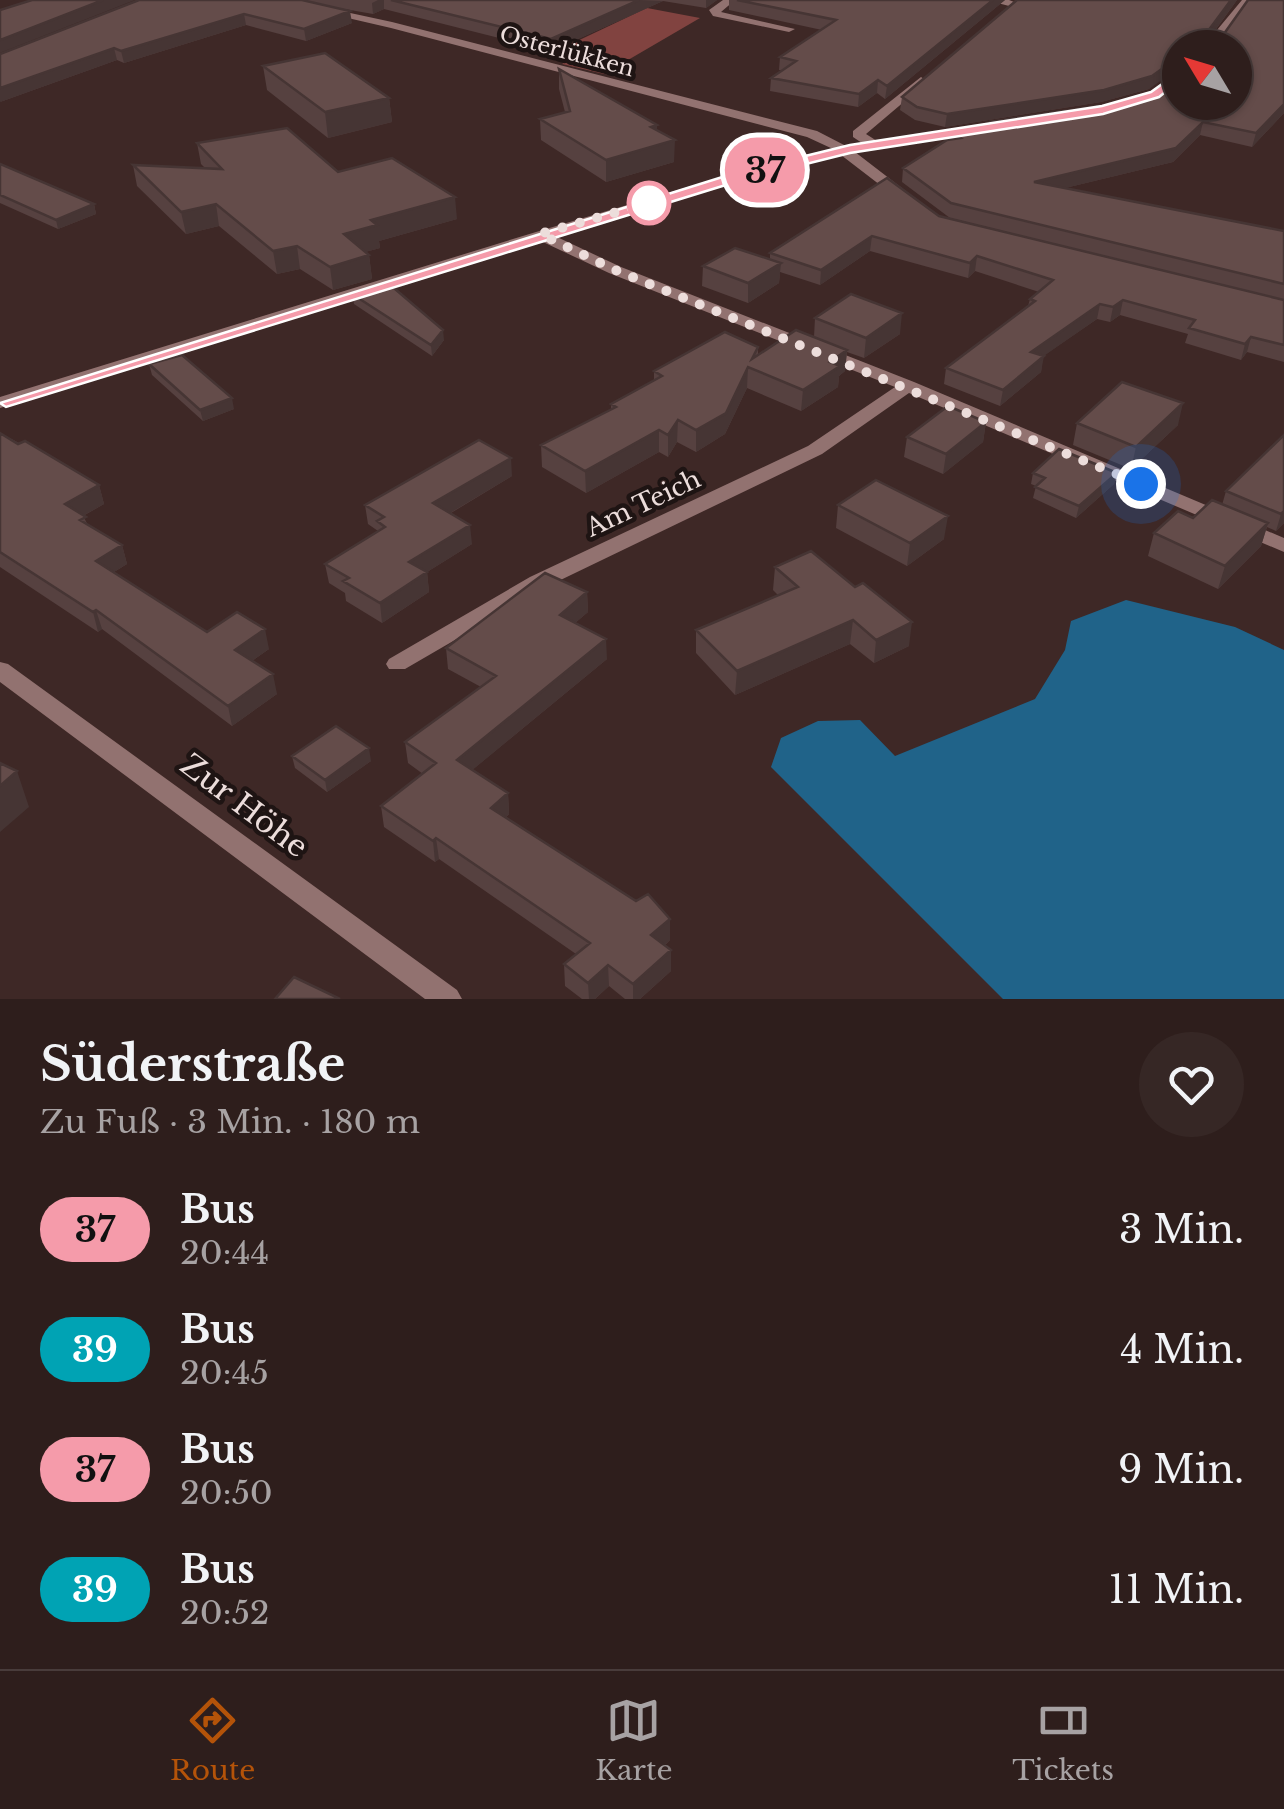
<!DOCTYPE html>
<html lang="de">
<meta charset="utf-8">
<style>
:root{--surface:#2e1e1c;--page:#362725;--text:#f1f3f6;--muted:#a7a2a3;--line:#493c3b;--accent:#b45309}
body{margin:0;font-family:"Libre Baskerville",serif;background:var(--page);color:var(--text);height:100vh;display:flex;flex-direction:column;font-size:38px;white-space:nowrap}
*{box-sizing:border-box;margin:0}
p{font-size:32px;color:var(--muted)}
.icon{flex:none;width:55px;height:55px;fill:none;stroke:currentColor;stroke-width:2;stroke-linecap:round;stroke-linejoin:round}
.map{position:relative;height:999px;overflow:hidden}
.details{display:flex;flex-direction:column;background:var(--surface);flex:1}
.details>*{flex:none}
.badge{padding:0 20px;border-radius:32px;font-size:35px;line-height:65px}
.needle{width:65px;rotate:308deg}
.tools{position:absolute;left:1162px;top:30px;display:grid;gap:20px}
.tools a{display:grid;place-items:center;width:90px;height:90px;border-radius:50%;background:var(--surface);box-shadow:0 2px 8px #0004,0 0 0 2px var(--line);font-size:50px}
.you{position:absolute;width:50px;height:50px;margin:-25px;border:8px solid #fff;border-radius:50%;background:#1a73e8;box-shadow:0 0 0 15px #1a73e833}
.map>.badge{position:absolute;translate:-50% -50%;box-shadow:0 0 0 5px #fff}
.round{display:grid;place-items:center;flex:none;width:105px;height:105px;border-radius:52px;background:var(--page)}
.head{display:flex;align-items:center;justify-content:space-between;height:170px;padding:0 40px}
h1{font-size:48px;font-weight:700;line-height:75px}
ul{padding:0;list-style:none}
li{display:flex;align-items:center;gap:30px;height:120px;padding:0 40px}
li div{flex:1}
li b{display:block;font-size:38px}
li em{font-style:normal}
li .badge{min-width:110px;font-weight:700;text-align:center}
.tabs{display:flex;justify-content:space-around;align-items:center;height:140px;border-top:2px solid var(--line);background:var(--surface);font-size:28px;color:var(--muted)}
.tabs a{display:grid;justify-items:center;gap:5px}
.tabs .on{color:var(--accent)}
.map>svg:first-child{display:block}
.green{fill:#814340}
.water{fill:#206389}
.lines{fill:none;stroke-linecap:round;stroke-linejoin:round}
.minor{fill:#927270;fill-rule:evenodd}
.wall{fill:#564140}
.shaded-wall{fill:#463534}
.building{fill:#644c4a;stroke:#463534;stroke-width:2.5}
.line{fill:#f59baa;stroke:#fff;stroke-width:2.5}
.walk{stroke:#ecdddb;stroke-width:10;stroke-dasharray:0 18}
.stop-dot{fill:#fff;stroke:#f59baa;stroke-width:5}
.labels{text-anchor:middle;stroke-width:9;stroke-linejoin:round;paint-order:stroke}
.far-street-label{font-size:22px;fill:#ecdddb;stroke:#1e1413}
.street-label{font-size:25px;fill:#ecdddb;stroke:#1e1413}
.near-street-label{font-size:30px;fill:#ecdddb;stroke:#1e1413}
</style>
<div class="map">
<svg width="1284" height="999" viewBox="0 0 1284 999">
<rect width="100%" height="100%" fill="#3e2826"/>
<!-- green -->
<path class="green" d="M647,8l53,10 -96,56 -42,-10 9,-6 -19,-5z"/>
<!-- water -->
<path class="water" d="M1126,600l109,27 49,23v349h-281l-232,-232 10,-29 37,-17 42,-1 35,36 140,-57 30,-49 6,-29z"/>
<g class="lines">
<!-- minor -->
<path class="minor" d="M270,0h20l102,22 425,109 29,15 16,-3 -9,-6v-6l68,-54 6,4 -2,3 -59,50 11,7 142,-20v6l-5,1 -159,24 52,40v6h-10l-56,-43 -99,25 -185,57 64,30 293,115 370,156v14l-375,-159 -87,61 -276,133 -141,82h-16l-3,-5 3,-5 141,-82 278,-131 87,-59 -286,-114 -66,-31 -543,166v-11l536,-165 196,-58 101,-25 -26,-12 -416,-109z
M723,0h12l-14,12 74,17 -6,3 -76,-16 -4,-6z
M986,0h23l10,4 -6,3z
M1242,0h11l-38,48h-13z
M1180,70v10l-21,18 -19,5 -6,-4 17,-7z
M0,662l8,2 449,326 5,9h-37l-425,-317z"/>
</g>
<!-- wall -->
<path class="wall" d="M139,0h578l-11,8 -43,-7 -112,50 -167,-42 -11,5 -40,-7 19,16 -46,18 -60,-16 -122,38 -7,-3 -117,42z
M729,0h276l-120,99 -8,-6 -19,14 -88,-16 1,-13 11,-8h-3l1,-13 42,-27 -93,-20z
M1237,0l-28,39 12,-1 63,-38v113l-32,34 -52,-12 -27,27 -108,26 219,43v69l-334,-82 -48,-36 1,-14 51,-29v-4l34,-6 1,-7 246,-20 -55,-54 -31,41 -48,13 -156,25 -30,-7 -15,-10 2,-13z
M263,66l126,32 3,24 -64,16 -61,-48z
M559,69l98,56v5l17,32 -68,20 -65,-42 -1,-21 25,-7 -6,-23z
M197,143l141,29 119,47 -78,22 1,7 -15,4 4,3 3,24 -39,11 -33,-21 -23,5 -58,-48 -33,8 -49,-48 -4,-21 72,3 -4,-4z
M0,164l94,40 2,10 -38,15 -58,-26z
M939,216l345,84v62l-37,-10 -6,8 -56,-17 3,-9 -68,-19 -10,7 -13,-3 -54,37 -2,16 -41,34 -56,-22 2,-16 82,-62 2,-7 9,-7 -64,-21 -7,7 -98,-27 -50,34 -40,-13 -1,11 -31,20 -46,-17 1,-20 67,-6v-7z
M352,294l92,46 -12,16 -78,-52z
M815,318l85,16 -36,24 -17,-6 -2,19 -6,5 -1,11 -37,24 -54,-23 -22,46 -29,18 -19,-10 -9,15 -9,-5 -73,41 -44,-26 -1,-22 70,-35v-6l43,-24v-9l104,-24v8l56,-18z
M149,364l85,45 -31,12 -51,-46z
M986,422l-3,20 -40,32 -39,-17 3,-20z
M1077,423l101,2 -47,44 -58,-24z
M0,433l99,52 5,19 -21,12 5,9 34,20 5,19 -13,8 93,60 62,17 -17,12 25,33 -45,32 -130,-97 -4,3 -98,-65z
M1284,435v88l-8,8 -9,-4 -6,19 -43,43 -70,-33 6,-23 68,-28 4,-14z
M1033,473h84l-3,11 -38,34 -43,-20 3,-12 -5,-2z
M512,476l-61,37 21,31 -45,28 2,20 -47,31 -36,-22 -1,-8 -16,-10 -4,-19 53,-33 -10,-7 -3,-19z
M838,505l106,34 -37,27 -71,-38z
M775,567l134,79 -35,17 -24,-19 -115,51 -39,-42v-23l82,-35 -5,-5z
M587,592l1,20 -13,11 32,36 -135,111 36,23 1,21 -3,3 130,84 34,18v21l-5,5 6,5v21l-31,28h-15l-16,-13 -14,13h-13l-17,-13 -1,-22 12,-10 -137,-95 -4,3 -51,-35 -3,-21 42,-32 -15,-11 -3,-21 76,-55 -33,-18 -2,-21z
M292,756l79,5 -44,31 -32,-24z"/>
<!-- shaded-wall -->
<path class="shaded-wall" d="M103,0h32l-135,53v-13z
M378,0h6v9l-11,5 -1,-11z
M639,0l24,1 -112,50v-12z
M706,0h11l-11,8z
M993,0h12l-120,99 2,-13z
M1231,0h6l-35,48v-9z
M350,11l2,12 -46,18 -2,-12z
M244,14l2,11 -122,38 -3,-12z
M114,48l3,12 -117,42v-14z
M1180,56v11l-31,22 -48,13 -156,25 2,-13z
M878,80l-1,13 -19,14 1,-13z
M389,98l3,24 -64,16 -3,-26z
M1284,104v9l-32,34 4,-14z
M1203,122l-3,13 -27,27 -141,34 2,-14z
M657,125v21l18,-6 -1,22 -68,20v-22l45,-33z
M455,197l2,22 -78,22 1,7 -33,9 -3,-23 27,-14z
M94,204l2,10 -38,15 -2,-9z
M216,204l3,22 -33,8 -5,-22z
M872,236l-2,15 -50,34 1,-15z
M297,246l3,23 -23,5 -4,-23z
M369,255l3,24 -39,11 -3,-23z
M977,256l-2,15 -7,7 2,-15z
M781,263l-2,20 -31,20v-20z
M1123,300l-3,15 -10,7 3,-15z
M1100,304l-3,15 -69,48 3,-15z
M902,313l-2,21 -36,24 2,-20z
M443,330l1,10 -12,16 -1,-11z
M1251,337l-4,15 -6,8 4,-16z
M847,350l-2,21 -6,5 -1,11 -37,24 2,-21 27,-28z
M1044,356l-3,16 -41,34 3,-16z
M748,367l-1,21 -22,46 -29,18v-22z
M232,398l2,11 -31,12 -3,-11z
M1183,403l-5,22 -47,44 5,-22z
M678,420l-1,22 -9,15v-22z
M986,422l-3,20 -40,32 3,-20z
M659,430v22l-73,41 -1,-22z
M511,458l1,18 -77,46 -2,-19z
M1117,473l-3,11 -38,34 3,-12z
M99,485l5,19 -34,19 -5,-19z
M1284,511v12l-8,8 5,-17z
M948,516l-4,23 -37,27 3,-23z
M1268,523l-7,23 -43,43 7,-23z
M470,525l2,19 -45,28 2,20 -47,31 -2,-20 29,-41z
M122,545l5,19 -26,16 -5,-19z
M587,592l1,20 -27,23 -1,-20z
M96,610l6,19 -4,3 -5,-20z
M853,620l-3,24 -115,51 2,-24z
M912,622l-3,24 -35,17 2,-23z
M265,629l4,20 -30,21 -4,-20z
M606,639l1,20 -148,122 -2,-21z
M273,674l4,20 -45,32 -4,-20z
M369,748l2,13 -44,31 -2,-12z
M17,771l12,36 -29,25v-46z
M508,793l1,21 -16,15 -2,-21z
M436,838l3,21 -4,3 -2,-21z
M670,919v21l-19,17v-22z
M671,950v21l-31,28h-7v-15z
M608,965l1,21 -14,13h-6l-1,-16z"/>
<!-- building -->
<path class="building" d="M32,0h71l-103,40v-30z
M139,0h163l48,11 -46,18 -60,-15 -123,37 -7,-3 -114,40v-34z
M391,0h248l-88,39z
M737,0h256l-106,86 -9,-6 -19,14 -88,-16 25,-17 -16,-4 56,-37z
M1017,0h214l-29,39 19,-1 27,-38h36v104l-28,29 -53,-11 -27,26 -142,34 250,49v53l-333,-81 -48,-35 44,-28 13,-2 -6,-3 52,-9 -17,-4 117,-17 57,-16 17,-14v27h55v-54h-55v8l-28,20 -48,14 -157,24 -30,-7 -15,-10z
M325,53l64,45 -64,14 -62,-46z
M559,69l98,56 -6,2 24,13 -69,20 -66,-41 30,-8z
M287,128l51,44 54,-14 63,39 -84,23 6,5 -33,9 25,21 -39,12 -33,-21 -24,5 -57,-47 -35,8 -48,-47 89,4 -25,-26z
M0,164l94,40 -38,16 -56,-25z
M887,178l52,38 345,84v45l-33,-8 -6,7 -56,-16 6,-8 -72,-20 -10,7 -13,-3 -69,48 13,4 -41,34 -57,-22 89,-67 -5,-2 23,-19 -76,-24 -7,7 -98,-27 -51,34 -51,-17z
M735,248l46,15 -33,20 -45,-17z
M388,283l55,47 -12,15 -79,-51z
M851,294l51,19 -36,25 -51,-20z
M796,330l51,20 -17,12 10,4 -37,24 -55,-23 -22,46 -30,17 -18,-10 -10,15 -9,-5 -74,41 -44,-26 75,-38 -5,-3 51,-28 -8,-5 71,-39 33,15 -6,12z
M182,355l50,43 -32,12 -51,-46z
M1122,382l61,21 -47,44 -59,-24z
M948,406l38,16 -40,32 -39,-17z
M0,433l18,11 7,-3 74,44 -34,19 21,13 -6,3 42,25 -26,16 111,71 30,-20 28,17 -30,21 38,24 -45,32 -132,-96 -3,2 -93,-60z
M1284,435v76l-3,3 -55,-23z
M479,440l32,18 -78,45 37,22 -61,37 18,10 -47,31 -37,-22 6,-3 -24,-14 60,-37 -8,-6 7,-4 -19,-12z
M1059,449l58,24 -38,33 -44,-19 10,-9 -12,-5z
M876,480l72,36 -38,27 -72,-38z
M1212,500l56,23 -43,43 -71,-33 24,-22 15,7z
M811,551l44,36 8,-4 49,39 -36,18 -23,-20 -116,51 -41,-41 102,-43 -23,-20z
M545,573l42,19 -27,23 46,24 -149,121 51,33 -17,15 145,93 12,-7 22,25 -19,16 20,15 -38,34 -25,-19 -20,18 -24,-19 26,-21 -154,-105 -3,3 -52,-35 55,-43 -31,-21 91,-66 -50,-28z
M336,726l33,22 -44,32 -33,-24z
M0,763l17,8 -17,15z
M294,977l46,22h-65z"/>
<!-- line -->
<path class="line" d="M1180,71l4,6 -25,20 -56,17 -253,39 -108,27 -736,227 -6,-4 732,-229 118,-29 252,-39 49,-14z"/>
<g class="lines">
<!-- walk -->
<path class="walk" d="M649,203l-109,31 75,36 526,214"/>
</g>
<!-- markers -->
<circle class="stop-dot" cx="649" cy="203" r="20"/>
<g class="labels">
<!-- far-street labels -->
<g class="far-street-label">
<text transform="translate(567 51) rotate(15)" y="8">Osterlükken</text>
</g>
<!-- street labels -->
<g class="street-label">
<text transform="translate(643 503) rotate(-25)" y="9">Am Teich</text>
</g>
<!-- near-street labels -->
<g class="near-street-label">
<text transform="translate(244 806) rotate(37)" y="10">Zur Höhe</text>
</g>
</g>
</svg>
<div class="tools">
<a><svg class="needle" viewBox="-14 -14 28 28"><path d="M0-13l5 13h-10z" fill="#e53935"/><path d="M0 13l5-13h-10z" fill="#a7a2a3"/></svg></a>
</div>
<div class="you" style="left:1141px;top:484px"></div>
<b class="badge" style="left:765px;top:170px;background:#f59baa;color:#111">37</b>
</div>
<section class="details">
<div class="head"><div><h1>Süderstraße</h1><p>Zu Fuß · 3 Min. · 180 m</p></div><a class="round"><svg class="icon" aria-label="heart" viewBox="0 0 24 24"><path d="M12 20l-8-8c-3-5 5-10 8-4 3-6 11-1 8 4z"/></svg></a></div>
<ul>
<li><span class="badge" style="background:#f59baa;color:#111">37</span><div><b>Bus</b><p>20:44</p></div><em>3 Min.</em></li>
<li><span class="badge" style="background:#00a3b4;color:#fff">39</span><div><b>Bus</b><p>20:45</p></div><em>4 Min.</em></li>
<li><span class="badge" style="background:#f59baa;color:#111">37</span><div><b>Bus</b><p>20:50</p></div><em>9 Min.</em></li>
<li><span class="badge" style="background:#00a3b4;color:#fff">39</span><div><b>Bus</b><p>20:52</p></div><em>11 Min.</em></li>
</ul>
</section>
<nav class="tabs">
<a class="on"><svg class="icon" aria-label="directions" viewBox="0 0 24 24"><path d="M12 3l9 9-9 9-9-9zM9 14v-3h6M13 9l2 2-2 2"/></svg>Route</a>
<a><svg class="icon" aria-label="map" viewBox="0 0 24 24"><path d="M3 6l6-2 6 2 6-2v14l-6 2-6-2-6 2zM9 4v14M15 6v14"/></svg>Karte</a>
<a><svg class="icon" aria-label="tickets" viewBox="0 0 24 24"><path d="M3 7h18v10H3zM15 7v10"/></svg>Tickets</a>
</nav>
